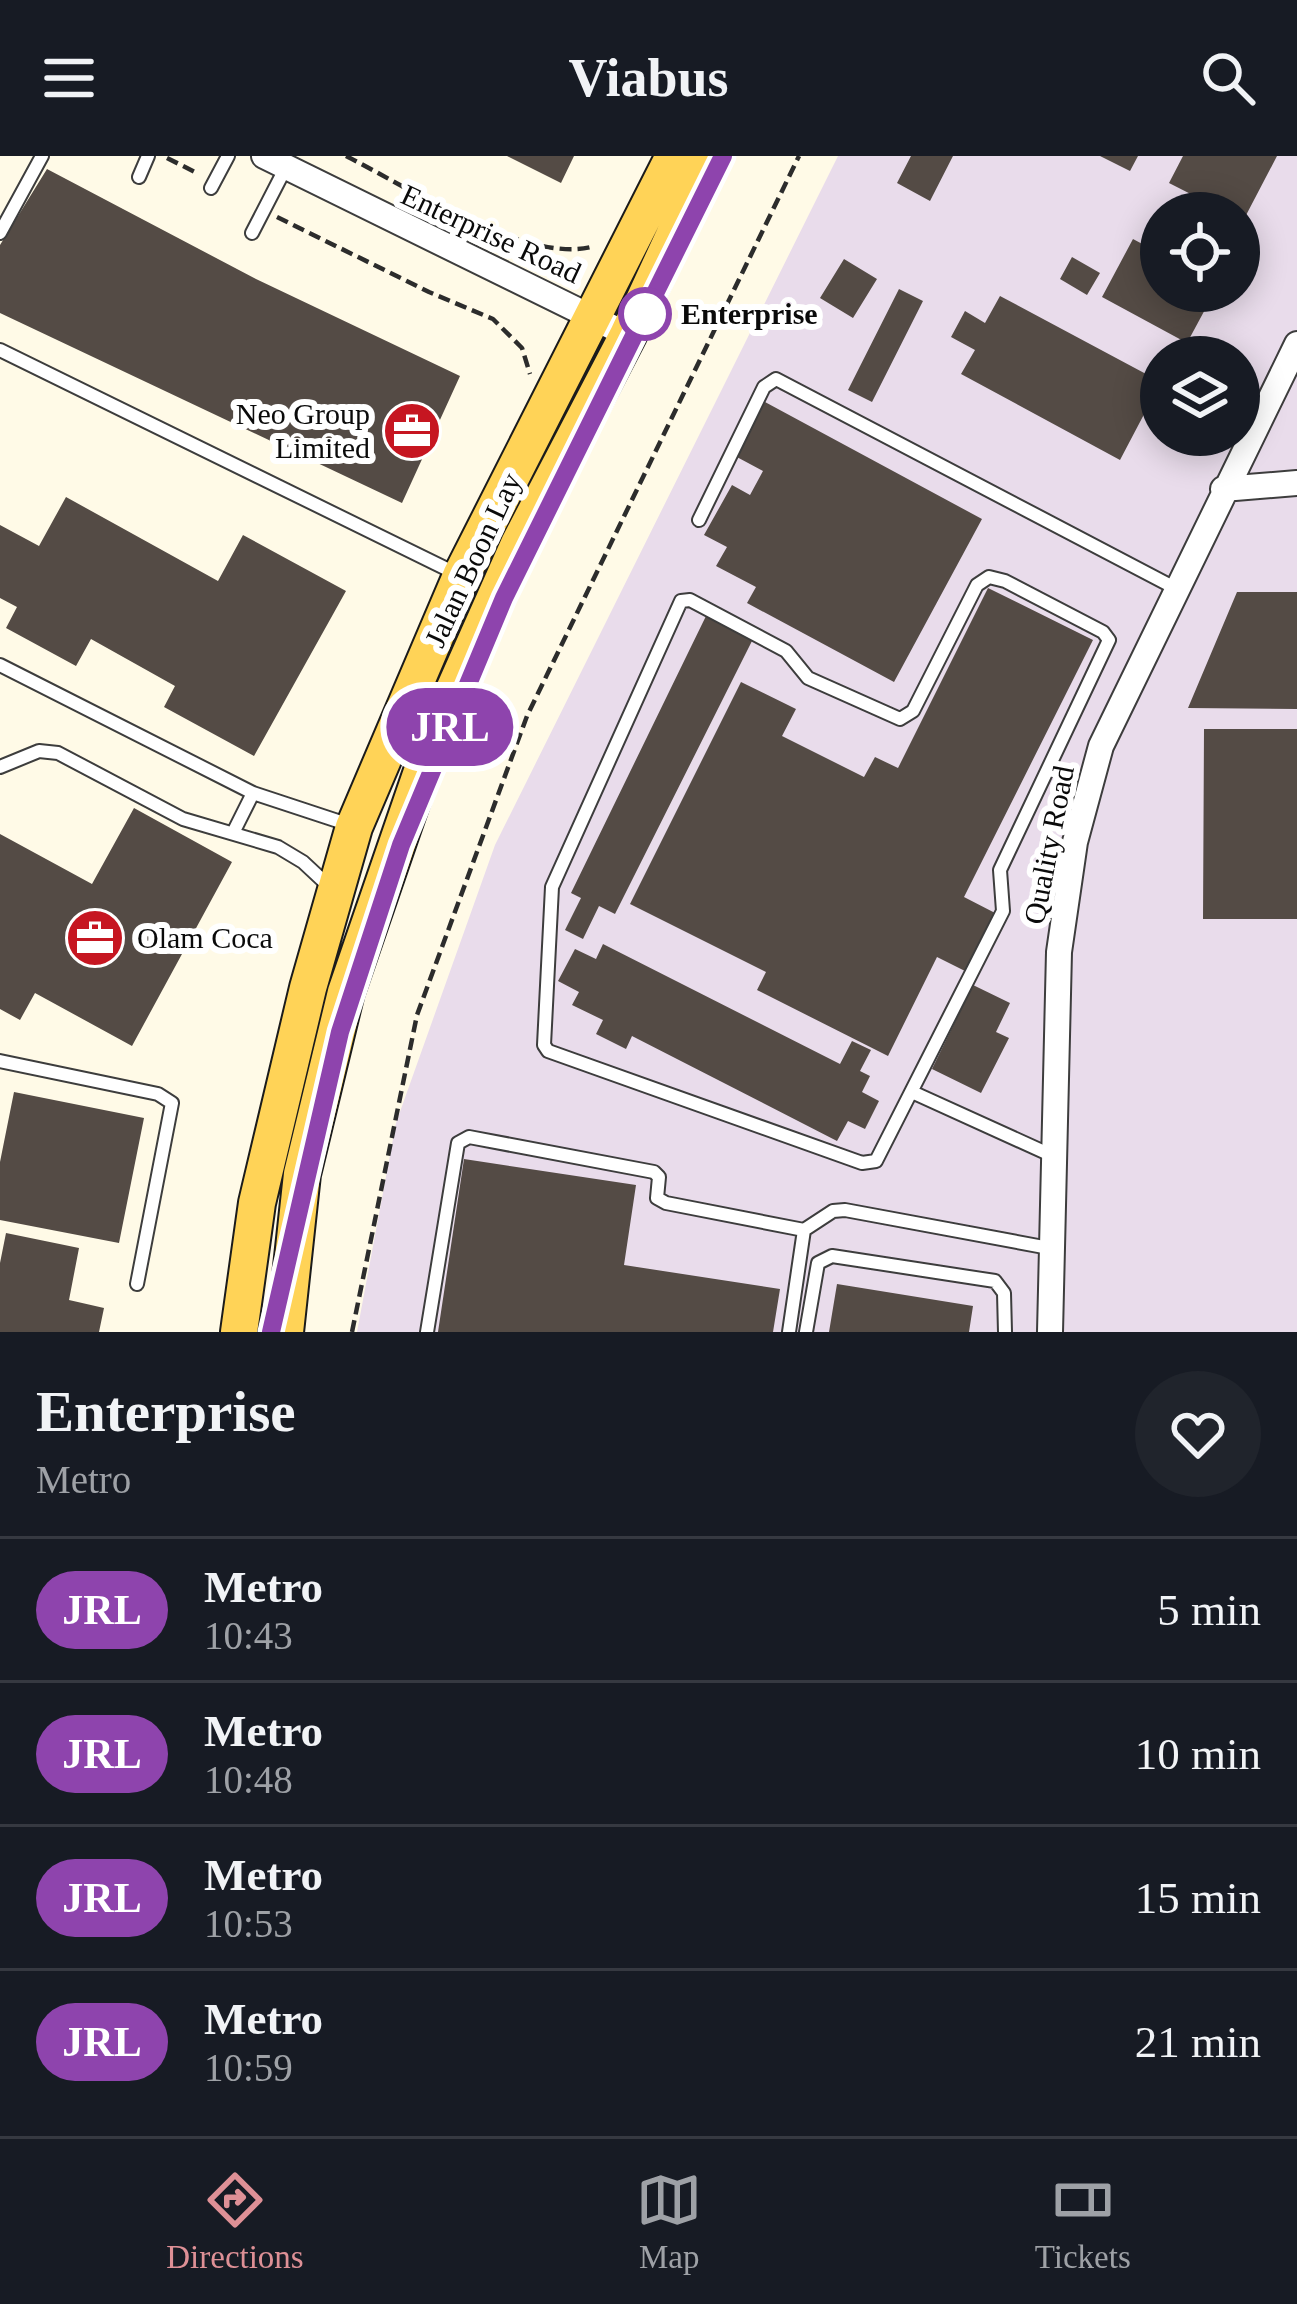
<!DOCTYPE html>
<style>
:root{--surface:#171b24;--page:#20242c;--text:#f1f3f6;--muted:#9ea1a6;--line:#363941;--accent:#de9096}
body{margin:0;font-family:"Times New Roman",serif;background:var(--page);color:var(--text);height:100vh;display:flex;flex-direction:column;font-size:45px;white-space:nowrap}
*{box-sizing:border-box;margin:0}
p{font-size:39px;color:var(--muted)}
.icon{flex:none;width:66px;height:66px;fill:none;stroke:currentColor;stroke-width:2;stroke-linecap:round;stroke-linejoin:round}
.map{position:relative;height:1176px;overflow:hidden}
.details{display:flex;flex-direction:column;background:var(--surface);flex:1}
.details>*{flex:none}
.badge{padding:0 24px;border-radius:39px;font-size:42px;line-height:78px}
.controls{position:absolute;left:1140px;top:36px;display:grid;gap:24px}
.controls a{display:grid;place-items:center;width:120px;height:120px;border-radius:50%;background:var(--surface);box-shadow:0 6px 30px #0003;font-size:60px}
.map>.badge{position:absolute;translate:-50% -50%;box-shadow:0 0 0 6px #fff}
.round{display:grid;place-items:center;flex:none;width:126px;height:126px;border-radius:63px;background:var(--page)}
.head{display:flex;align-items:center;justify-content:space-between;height:204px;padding:0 36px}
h1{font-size:57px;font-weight:600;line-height:90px}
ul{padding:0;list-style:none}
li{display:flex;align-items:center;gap:36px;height:144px;padding:0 36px;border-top:3px solid var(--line)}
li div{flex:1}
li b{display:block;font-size:45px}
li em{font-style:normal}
li .badge{min-width:132px;font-weight:700;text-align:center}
header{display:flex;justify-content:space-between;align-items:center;height:156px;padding:0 36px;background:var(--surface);font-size:54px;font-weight:600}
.menu{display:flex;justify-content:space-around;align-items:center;height:168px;border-top:3px solid var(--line);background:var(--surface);font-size:33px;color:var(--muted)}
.menu a{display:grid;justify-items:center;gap:6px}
.menu .selected{color:var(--accent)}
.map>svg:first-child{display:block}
.industrial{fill:#e9dceb;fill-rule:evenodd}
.building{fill:#544b45}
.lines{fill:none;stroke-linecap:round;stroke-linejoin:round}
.service-casing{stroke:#3d3d3d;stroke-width:16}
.minor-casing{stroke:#3d3d3d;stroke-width:28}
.primary-casing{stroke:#1b1b1b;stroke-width:40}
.path{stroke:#2c2c2c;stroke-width:4.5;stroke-dasharray:12 6;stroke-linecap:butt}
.service{stroke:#fff;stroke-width:12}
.minor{stroke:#fff;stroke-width:24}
.primary{stroke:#ffd357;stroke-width:36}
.line-casing{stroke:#fff;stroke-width:27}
.line{stroke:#8e44ad;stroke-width:18}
.stop-dot{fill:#fff;stroke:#8e44ad;stroke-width:6}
.labels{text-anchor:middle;stroke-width:12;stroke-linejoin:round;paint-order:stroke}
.street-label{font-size:30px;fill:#0a0a0a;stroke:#fff}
.stop-label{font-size:30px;font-weight:bold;fill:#0a0a0a;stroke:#fff;text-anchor:start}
.poi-label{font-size:30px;fill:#0a0a0a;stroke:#fff;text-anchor:end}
</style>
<header><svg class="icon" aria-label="menu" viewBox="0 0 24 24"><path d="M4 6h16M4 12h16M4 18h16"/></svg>Viabus<svg class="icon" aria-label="search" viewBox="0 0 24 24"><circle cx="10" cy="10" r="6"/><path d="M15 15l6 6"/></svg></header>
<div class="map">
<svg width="1297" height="1176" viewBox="0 0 1297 1176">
<rect width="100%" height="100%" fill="#fffae7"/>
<!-- industrial -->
<path class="industrial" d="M838,0h459v1176h-940l39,-209 99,-278zM1161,57h78v78h-78zM1161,201h78v78h-78z"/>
<!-- building -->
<path class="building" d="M507,0h67l-13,27z
M911,0h42l-23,45 -33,-18z
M1100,0h38l-8,15z
M1183,0h94l-34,65 -4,-8h-11l-59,-30z
M47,13l209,110 204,97 -58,127 -402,-190v-68z
M1133,83l28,15v37h54l-28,52 -85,-46z
M1072,101l28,16 -13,22 -27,-16z
M844,103l33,20 -24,39 -33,-20z
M899,133l24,12 -51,101 -24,-12z
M1000,140l161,86 -41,78 -159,-86 14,-24 -24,-13 14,-26 20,12z
M765,246l217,117 -88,163 -147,-79 9,-16 -40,-21 11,-19 -23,-12 28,-50 18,10 13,-24 -28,-15z
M66,341l152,84 25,-46 103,56 -92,165 -90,-49 11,-21 -84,-47 -15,27 -70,-38 11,-21 -17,-9v-73l39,21z
M988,432l105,52 -129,257 33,17 -30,58 -30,-15 -49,99 -131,-66 9,-18 -136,-68 111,-222 55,27 -14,27 82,41 11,-20 23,11z
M1237,436h60v117l-109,-1z
M706,460l47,23 -138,275 -16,-8 -16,33 -18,-9 16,-32 -10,-5z
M1204,573h93v190h-94z
M134,652l98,54 -100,184 -97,-53 -15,27 -20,-11v-175l92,50z
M603,788l237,120 12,-23 19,9 -11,21 10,5 -8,16 17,9 -14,28 -17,-8 -11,20 -205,-105 -6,13 -30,-15 7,-14 -31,-15 7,-13 -21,-11 17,-32 21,10z
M973,829l37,18 -14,29 13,6 -28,55 -49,-24z
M14,936l130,26 -25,125 -119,-23v-58z
M464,1003l172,26 -12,80 156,24 -7,43h-335z
M6,1077l73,15 -10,52 35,8 -5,24h-99v-69z
M837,1128l136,22 -4,26h-140z"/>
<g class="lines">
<defs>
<path id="service" d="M139,21l9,-21
M211,32l17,-32
M0,77l42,-77
M252,77l34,-66
M0,194l457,224
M699,364l65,-133 12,-8 399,209
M989,421l16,4 98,51 6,8 -109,230 3,41 -127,250 -14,2 -314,-112 -4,-6 8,-158 129,-286 9,-1 96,51 22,27 92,41 13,-8 64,-126z
M0,509l253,128 100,33
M0,611l39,-16 19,2 125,66 95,28 25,15 30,28
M234,675l19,-38
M0,905l158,33 14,9 -35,181
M912,936l141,64
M427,1176l31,-189 11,-6 185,35 5,5 -2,21 9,5 138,27 29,-19 12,-1 204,38
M789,1176l15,-102
M806,1176l12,-69 14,-7 163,25 9,12 1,39"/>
<path id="minor" d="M264,0l364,179
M1223,333l74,-6
M1050,1176l9,-380 16,-110 26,-96 196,-402"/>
<path id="primary" d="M239,1176l18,-129 51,-215 46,-161 107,-251 213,-420
M285,1176l17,-158 44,-182 91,-264 82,-184 109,-209 83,-179"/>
</defs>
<!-- service casing -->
<use href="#service" class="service-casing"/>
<!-- minor casing -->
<use href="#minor" class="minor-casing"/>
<!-- primary casing -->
<use href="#primary" class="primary-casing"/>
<!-- path -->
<path class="path" d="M346,0c62,31 182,110 249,90
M167,2l32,16
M277,61l152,75 64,27 29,29 8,26
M352,1176l65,-317 110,-299 272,-560"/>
<!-- service -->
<use href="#service" class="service"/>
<!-- minor -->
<use href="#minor" class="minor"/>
<!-- primary -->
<use href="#primary" class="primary"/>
</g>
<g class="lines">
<defs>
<path id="line" d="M271,1176l69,-300 61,-187 103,-247 219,-442"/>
</defs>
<!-- line casing -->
<use href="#line" class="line-casing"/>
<!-- line -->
<use href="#line" class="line"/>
</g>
<!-- icons -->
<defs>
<symbol id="office-disc" viewBox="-11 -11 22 22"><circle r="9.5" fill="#c61621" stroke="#fff"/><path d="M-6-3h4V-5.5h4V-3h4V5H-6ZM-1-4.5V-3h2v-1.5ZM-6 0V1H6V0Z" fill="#fff"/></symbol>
</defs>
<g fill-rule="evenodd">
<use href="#office-disc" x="379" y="242" width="66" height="66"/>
<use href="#office-disc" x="62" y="749" width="66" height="66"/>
</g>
<!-- markers -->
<circle class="stop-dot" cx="645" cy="158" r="24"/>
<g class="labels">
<!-- street labels -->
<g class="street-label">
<text transform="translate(491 78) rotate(25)" y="10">Enterprise Road</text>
<text transform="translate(473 404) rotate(-65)" y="10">Jalan Boon Lay</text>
<text transform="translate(1049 689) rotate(-79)" y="10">Quality Road</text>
</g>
<!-- stop labels -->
<g class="stop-label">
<text x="681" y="168">Enterprise</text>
</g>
<!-- poi labels -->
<g class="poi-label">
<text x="370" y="268">Neo Group<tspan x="370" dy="34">Limited</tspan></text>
<text x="137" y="792" text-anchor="start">Olam Coca</text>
</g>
</g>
</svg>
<div class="controls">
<a><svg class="icon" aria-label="locate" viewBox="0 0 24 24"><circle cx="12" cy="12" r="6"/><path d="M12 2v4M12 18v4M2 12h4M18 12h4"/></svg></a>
<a><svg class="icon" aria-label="layers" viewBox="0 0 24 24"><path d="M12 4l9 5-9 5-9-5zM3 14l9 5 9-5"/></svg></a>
</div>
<b class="badge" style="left:450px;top:571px;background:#8e44ad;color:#fff">JRL</b>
</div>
<section class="details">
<div class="head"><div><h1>Enterprise</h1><p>Metro</p></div><a class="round"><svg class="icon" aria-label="heart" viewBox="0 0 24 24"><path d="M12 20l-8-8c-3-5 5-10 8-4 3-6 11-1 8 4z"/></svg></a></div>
<ul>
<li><span class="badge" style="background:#8e44ad;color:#fff">JRL</span><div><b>Metro</b><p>10:43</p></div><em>5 min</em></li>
<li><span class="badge" style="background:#8e44ad;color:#fff">JRL</span><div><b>Metro</b><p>10:48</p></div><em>10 min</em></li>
<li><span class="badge" style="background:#8e44ad;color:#fff">JRL</span><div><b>Metro</b><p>10:53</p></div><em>15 min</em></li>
<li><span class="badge" style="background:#8e44ad;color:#fff">JRL</span><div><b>Metro</b><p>10:59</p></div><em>21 min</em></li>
</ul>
</section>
<nav class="menu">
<a class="selected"><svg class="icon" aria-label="directions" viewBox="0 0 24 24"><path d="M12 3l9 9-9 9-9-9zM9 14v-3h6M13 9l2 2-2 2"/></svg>Directions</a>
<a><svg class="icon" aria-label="map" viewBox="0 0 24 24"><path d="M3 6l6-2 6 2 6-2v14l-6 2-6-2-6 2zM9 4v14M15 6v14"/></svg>Map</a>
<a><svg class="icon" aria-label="tickets" viewBox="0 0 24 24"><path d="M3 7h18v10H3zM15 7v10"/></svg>Tickets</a>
</nav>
